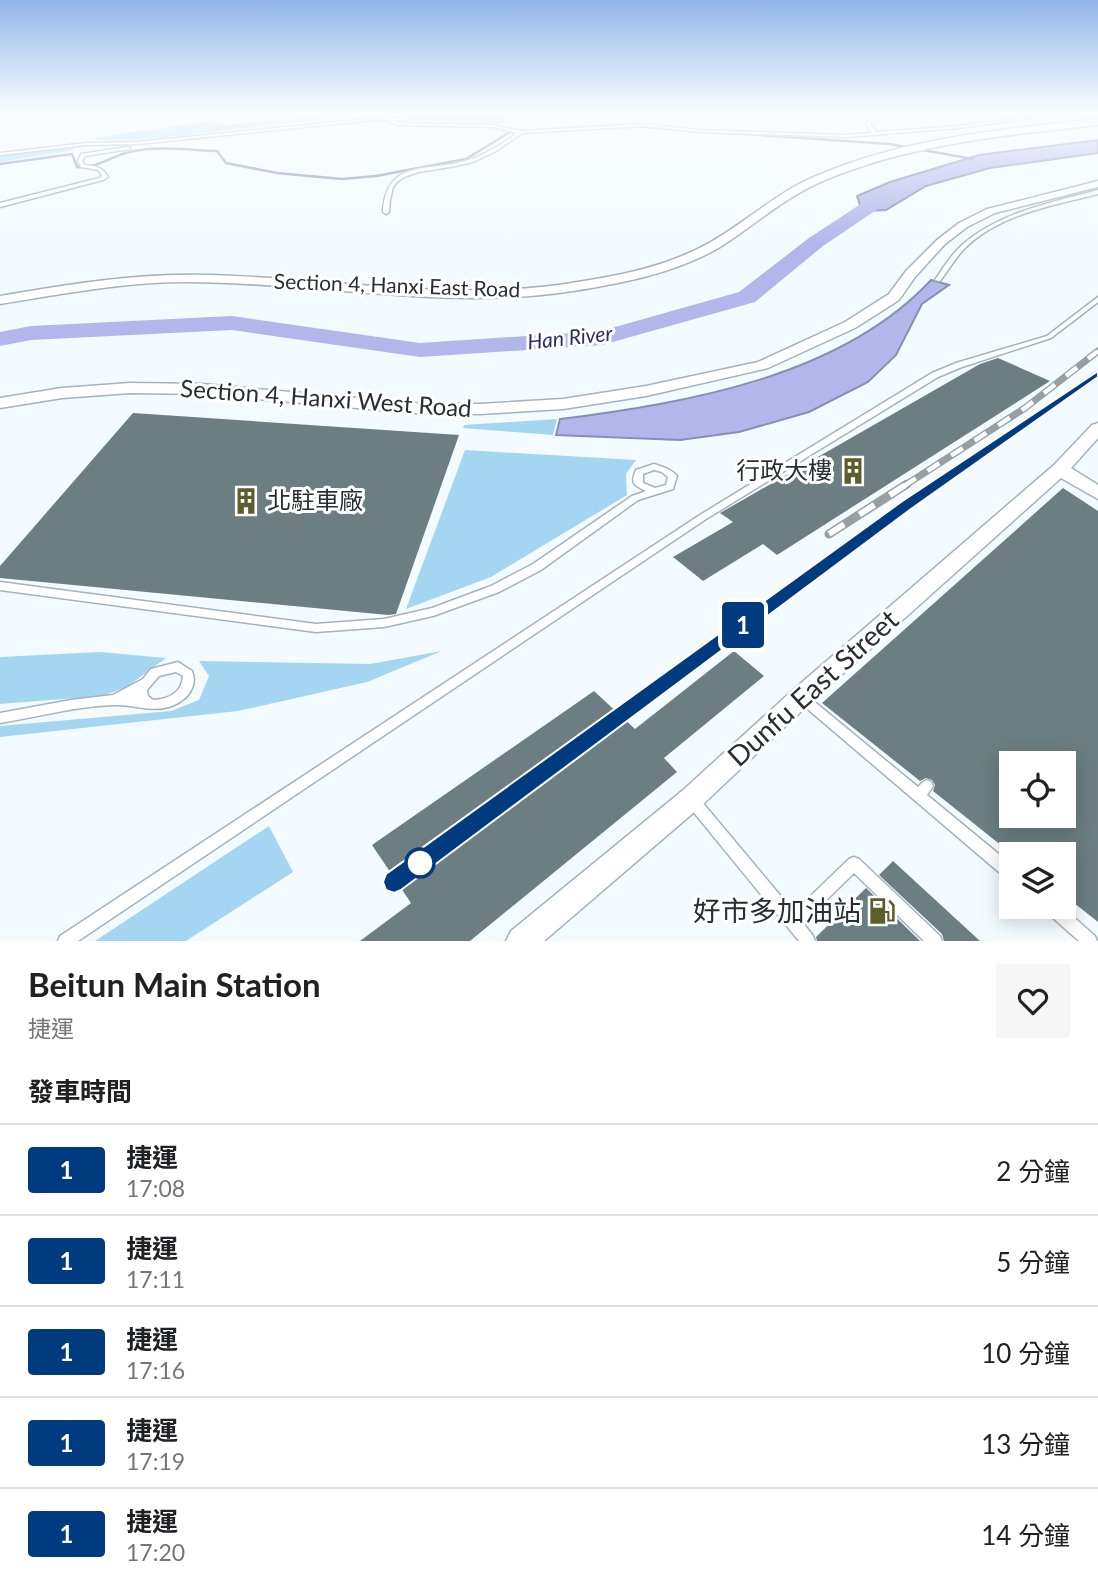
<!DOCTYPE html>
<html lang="zh-TW">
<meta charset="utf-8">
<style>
:root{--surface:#fff;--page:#f6f6f6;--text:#202124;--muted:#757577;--line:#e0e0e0}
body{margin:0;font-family:Lato,"Noto Sans TC",sans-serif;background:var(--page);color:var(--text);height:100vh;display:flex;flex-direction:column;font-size:26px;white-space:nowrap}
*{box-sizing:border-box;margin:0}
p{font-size:23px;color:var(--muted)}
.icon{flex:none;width:38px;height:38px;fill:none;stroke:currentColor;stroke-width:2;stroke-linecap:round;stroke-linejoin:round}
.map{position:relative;height:941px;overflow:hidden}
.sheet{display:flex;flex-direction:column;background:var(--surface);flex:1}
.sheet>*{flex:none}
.badge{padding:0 14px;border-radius:5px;font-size:24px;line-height:46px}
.controls{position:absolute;left:999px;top:751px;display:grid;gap:14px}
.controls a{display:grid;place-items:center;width:77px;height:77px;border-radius:0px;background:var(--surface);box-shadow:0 4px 18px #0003;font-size:35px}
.map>.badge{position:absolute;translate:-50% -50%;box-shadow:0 0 0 4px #fff}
h2{padding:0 28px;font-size:26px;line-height:63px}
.round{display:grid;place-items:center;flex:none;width:74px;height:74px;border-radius:0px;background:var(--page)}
.summary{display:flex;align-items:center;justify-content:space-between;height:119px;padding:0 28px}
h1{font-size:33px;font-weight:700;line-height:52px}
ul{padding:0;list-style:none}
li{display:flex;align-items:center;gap:21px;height:91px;padding:0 28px;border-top:2px solid var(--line)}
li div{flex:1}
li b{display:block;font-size:26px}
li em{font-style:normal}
li .badge{min-width:77px;font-weight:700;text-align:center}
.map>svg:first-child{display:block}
.green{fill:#a4d6f2}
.water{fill:#b2b6ea;stroke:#898eb3;stroke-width:2}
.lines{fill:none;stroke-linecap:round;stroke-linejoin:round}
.stream{stroke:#898eb3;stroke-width:2.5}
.river{fill:#b2b6ea;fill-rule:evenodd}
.building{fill:#6c7e81;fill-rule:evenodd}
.service-casing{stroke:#a3b3bd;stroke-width:3}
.minor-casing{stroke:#a3b3bd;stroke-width:3}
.service{fill:#fff;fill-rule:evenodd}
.minor{fill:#fff;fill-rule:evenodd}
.rail-far2-casing{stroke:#989fa2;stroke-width:7}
.rail-far1-casing{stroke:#989fa2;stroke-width:9}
.rail-casing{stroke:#989fa2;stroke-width:10}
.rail-far2{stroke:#fff;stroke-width:4.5;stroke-dasharray:14;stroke-linecap:butt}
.rail-far1{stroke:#fff;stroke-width:6;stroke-dasharray:18;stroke-linecap:butt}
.rail{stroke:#fff;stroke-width:8;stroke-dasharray:24;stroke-linecap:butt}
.line{fill:#003b80;stroke:#fff;stroke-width:2}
.stop-dot{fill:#fff;stroke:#003b80;stroke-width:3.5}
.labels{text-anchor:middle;stroke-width:6;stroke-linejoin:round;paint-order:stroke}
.far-street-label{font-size:21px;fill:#282f32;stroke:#fff}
.far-water-label{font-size:21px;font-style:italic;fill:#2d2b68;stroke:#fff}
.street-label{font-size:24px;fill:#282f32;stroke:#fff}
.poi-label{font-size:24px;fill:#282f32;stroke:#fff;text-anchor:end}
.near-street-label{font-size:28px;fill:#282f32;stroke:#fff}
.near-poi-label{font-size:28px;fill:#282f32;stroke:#fff;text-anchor:end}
</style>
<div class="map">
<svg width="1098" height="941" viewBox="0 0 1098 941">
<rect width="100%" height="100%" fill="#f4fbff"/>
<!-- green -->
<path class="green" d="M477,112h28l2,8 -5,4 -104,-5z
M344,114l7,2 -202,23 -53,1 -3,-2 117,-17 13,4z
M69,145l5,5 -74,12v-9z
M557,419l-4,16 -90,-7 1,-3z
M465,450l171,10 -10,14 1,21 -136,82 -85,32z
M442,651l-75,31 -129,29 -238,26v-11l171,-15 28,-11 10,-24 -10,-15 171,3z
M100,652l66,6 -39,29 -25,9 -102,8v-47z
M269,826l24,46 -107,69h-91z"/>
<!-- water -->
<path class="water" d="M1098,140v13l-108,15 -64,18 -40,24 -24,1 -5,-15 33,-14 89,-27z
M931,280l18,5 -27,19 -26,51 -28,27 -59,30 -70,20 -59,8 -124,-5 4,-16c126,-16 281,-42 371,-139z"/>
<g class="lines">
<!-- stream -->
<path class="stream" d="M631,126l258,18 84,15
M0,164l72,-10 5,13c21,2 37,-13 57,-16 28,-5 56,-1 83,0l9,12 51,10 65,6 34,-3 90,-17 44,-27h7"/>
<!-- river -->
<path class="river" d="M898,186l6,1 3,4 -13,7 -71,48 -68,56 -153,43 -182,12 -188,-27 -201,10 -31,6v-14l31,-6 201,-10 188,27 181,-12 138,-39 70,-54 73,-48z"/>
</g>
<!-- building -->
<path class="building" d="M998,358l52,23 -273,174 -14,-11 -60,37 -30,-24 60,-35 -13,-9 260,-149z
M133,413l326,22 -63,179 -8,1 -388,-37v-12z
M1063,488l35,23v411l-34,-27v-41h-52l-79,-63 2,-6 -3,-5 -6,-2 -6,3 -98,-78zM1012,763h52v53h-52z
M734,651l30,25 -100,82 13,14 -207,169h-110l51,-38 -39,-58 222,-154 41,38z
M893,861l87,80h-36l-2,-7 -63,-59z
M866,888l54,53h-103l-1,-4z"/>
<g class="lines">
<defs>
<path id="service" d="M460,112h15l-81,9 4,2 94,2 29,6 124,-7 54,6 148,5 25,-2 -6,-9 13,-8 2,2 -11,6 6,8 83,-6 102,-14h11l-113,16 -112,9 -148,-5 -54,-6 -123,7 -26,18 -23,11 -17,4 -37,6 -15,5 -7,5 -4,5 -3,13 -1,12 -3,2 -3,-2c3,-53 44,-40 82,-51 19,-5 37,-17 52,-28l-25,-6 -95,-2 -9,-4 -12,-1 -238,24 -51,1 -87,10v-2l87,-10 51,-1 238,-24 13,1z
M128,147l2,1v1l-45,7 -3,5 3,4c10,1 18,2 23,12l-5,3 -103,27v-4l99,-25 3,-2 -4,-6 -17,-3 -3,-6 3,-7z
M1098,190v4c-46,12 -100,20 -135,56 -9,10 -15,21 -23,31l-5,-1c8,-12 16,-25 27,-35 37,-33 89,-42 136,-55z
M1098,297v5l-47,36 -89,29 -24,10 -232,142 -628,422h-20l2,-5 640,-421 232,-142 24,-10 91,-27z
M654,464c9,3 17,5 23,12l-4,13 -35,11 -97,70 -42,22 -66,24 -49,11 -68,5 -316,-42v-8l316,42 68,-5 48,-11 59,-22 42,-22 99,-68 14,-5c-12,-6 -16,-7 -10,-21zM654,470l8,2 6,5 -2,8 -11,3 -12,-5v-9z
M178,662l14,9c6,15 -4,28 -18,34 -21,9 -39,-1 -60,0 -38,1 -76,12 -114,18v-10l71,-13 42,-5 30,-16 8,-10zM176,672l7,4c-1,17 -15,23 -30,24l-5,-4 -1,-6 12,-14z
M801,692l4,2 113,93 5,-5 4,-2 4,2 2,4 -6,9 85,70v16l-5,-2 -210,-179 -2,-3 2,-3z
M692,794l5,2 97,116 55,-53 5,-2 5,2 81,77 2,5h-18l-70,-68 -51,50 10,13 2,5h-16l-112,-137 -1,-4 1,-4z
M1043,906h18l34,30 2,5h-18l-34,-30z"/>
<path id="minor" d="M1098,119v6c-92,10 -186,19 -273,55 -39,16 -70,45 -105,67 -44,26 -97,36 -147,44 -127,20 -258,-9 -387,-9 -62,0 -124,12 -186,22v-8c70,-12 138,-23 209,-21 122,3 248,28 369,7 45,-7 90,-16 131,-39 36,-20 67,-50 105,-66 89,-39 189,-48 284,-58z
M1098,181v6l-103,26 -28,14 -22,17 -30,33 -16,23 -44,28 -87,40 -122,28 -83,13 -83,5 -67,-1 -211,-19 -72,-1 -68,5 -62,10v-10l62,-10 68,-5 72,1 211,19 67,1 83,-5 83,-13 112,-24 87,-40 44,-28 17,-23 31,-31 22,-17 28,-14z
M1098,423v15l-27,30 27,17v14l-37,-21 -252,226 -109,103 -156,134h-38l5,-10 171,-140 111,-101 261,-225 38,-40z"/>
</defs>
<!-- service casing -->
<use href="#service" class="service-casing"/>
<!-- minor casing -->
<use href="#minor" class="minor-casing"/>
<!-- service -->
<use href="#service" class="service"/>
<!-- minor -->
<use href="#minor" class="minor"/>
<defs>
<path id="rail-far2" d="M904,486l121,-78 73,-57
M935,486l163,-112"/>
<path id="rail-far1" d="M829,534l78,-50
M661,686l276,-202"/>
<path id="rail" d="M394,882l269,-198"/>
</defs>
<!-- rail-far2 casing -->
<use href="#rail-far2" class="rail-far2-casing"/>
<!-- rail-far1 casing -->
<use href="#rail-far1" class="rail-far1-casing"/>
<!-- rail casing -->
<use href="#rail" class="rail-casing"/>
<!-- rail-far2 -->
<use href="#rail-far2" class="rail-far2"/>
<!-- rail-far1 -->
<use href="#rail-far1" class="rail-far1"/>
<!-- rail -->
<use href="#rail" class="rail"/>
</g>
<!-- sky -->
<linearGradient id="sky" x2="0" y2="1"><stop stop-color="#92b5e9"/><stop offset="0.46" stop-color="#fafdff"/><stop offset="1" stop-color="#fafdff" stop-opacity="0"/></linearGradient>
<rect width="1098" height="244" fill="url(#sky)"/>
<!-- line -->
<path class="line" d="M1098,371v6l-187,132 -510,381 -7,3 -8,-3 -3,-8 3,-8 515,-372z"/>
<!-- icons -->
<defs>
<symbol id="building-bare" viewBox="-9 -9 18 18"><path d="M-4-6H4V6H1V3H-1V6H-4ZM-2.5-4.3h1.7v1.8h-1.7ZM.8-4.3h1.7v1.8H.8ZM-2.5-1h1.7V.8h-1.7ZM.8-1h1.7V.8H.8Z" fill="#5b5d2a" stroke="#fff" stroke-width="2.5" paint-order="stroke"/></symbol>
<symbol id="fuel-bare" viewBox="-9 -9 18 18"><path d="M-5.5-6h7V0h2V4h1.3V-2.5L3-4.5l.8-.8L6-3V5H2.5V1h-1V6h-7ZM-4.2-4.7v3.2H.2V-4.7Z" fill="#5b5d2a" stroke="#fff" stroke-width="2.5" paint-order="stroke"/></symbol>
</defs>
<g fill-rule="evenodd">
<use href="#building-bare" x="834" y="452" width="38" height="38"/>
<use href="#building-bare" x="227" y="482" width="38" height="38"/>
<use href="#fuel-bare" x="863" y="892" width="38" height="38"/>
</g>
<!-- markers -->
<circle class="stop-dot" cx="420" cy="863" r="14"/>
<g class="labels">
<!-- far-street labels -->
<g class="far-street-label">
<text transform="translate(397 286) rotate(2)" y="7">Section 4, Hanxi East Road</text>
</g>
<!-- far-water labels -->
<g class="far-water-label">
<text transform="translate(570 338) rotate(-6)" y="7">Han River</text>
</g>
<!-- street labels -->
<g class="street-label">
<text transform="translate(326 399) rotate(4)" y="8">Section 4, Hanxi West Road</text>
</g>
<!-- poi labels -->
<g class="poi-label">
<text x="832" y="479">行政大樓</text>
<text x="267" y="509" text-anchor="start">北駐車廠</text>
</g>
<!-- near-street labels -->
<g class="near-street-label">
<text transform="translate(813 688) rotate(-42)" y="10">Dunfu East Street</text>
</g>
<!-- near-poi labels -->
<g class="near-poi-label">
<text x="861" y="921">好市多加油站</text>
</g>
</g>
</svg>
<div class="controls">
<a><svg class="icon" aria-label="locate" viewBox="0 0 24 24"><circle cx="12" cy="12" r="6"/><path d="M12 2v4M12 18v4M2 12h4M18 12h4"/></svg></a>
<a><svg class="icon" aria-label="layers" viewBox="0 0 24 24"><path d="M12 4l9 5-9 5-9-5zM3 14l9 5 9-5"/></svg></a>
</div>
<b class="badge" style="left:743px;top:625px;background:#003b80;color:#fff">1</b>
</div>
<section class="sheet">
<div class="summary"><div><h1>Beitun Main Station</h1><p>捷運</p></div><a class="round"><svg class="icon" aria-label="heart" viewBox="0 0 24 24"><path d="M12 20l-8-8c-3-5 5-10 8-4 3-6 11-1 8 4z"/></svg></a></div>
<h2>發車時間</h2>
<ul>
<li><span class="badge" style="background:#003b80;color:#fff">1</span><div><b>捷運</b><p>17:08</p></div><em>2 分鐘</em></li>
<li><span class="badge" style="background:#003b80;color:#fff">1</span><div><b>捷運</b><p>17:11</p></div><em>5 分鐘</em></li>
<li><span class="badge" style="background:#003b80;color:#fff">1</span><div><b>捷運</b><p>17:16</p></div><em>10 分鐘</em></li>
<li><span class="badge" style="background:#003b80;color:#fff">1</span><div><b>捷運</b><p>17:19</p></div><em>13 分鐘</em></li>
<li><span class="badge" style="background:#003b80;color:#fff">1</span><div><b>捷運</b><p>17:20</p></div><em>14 分鐘</em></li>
</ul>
</section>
